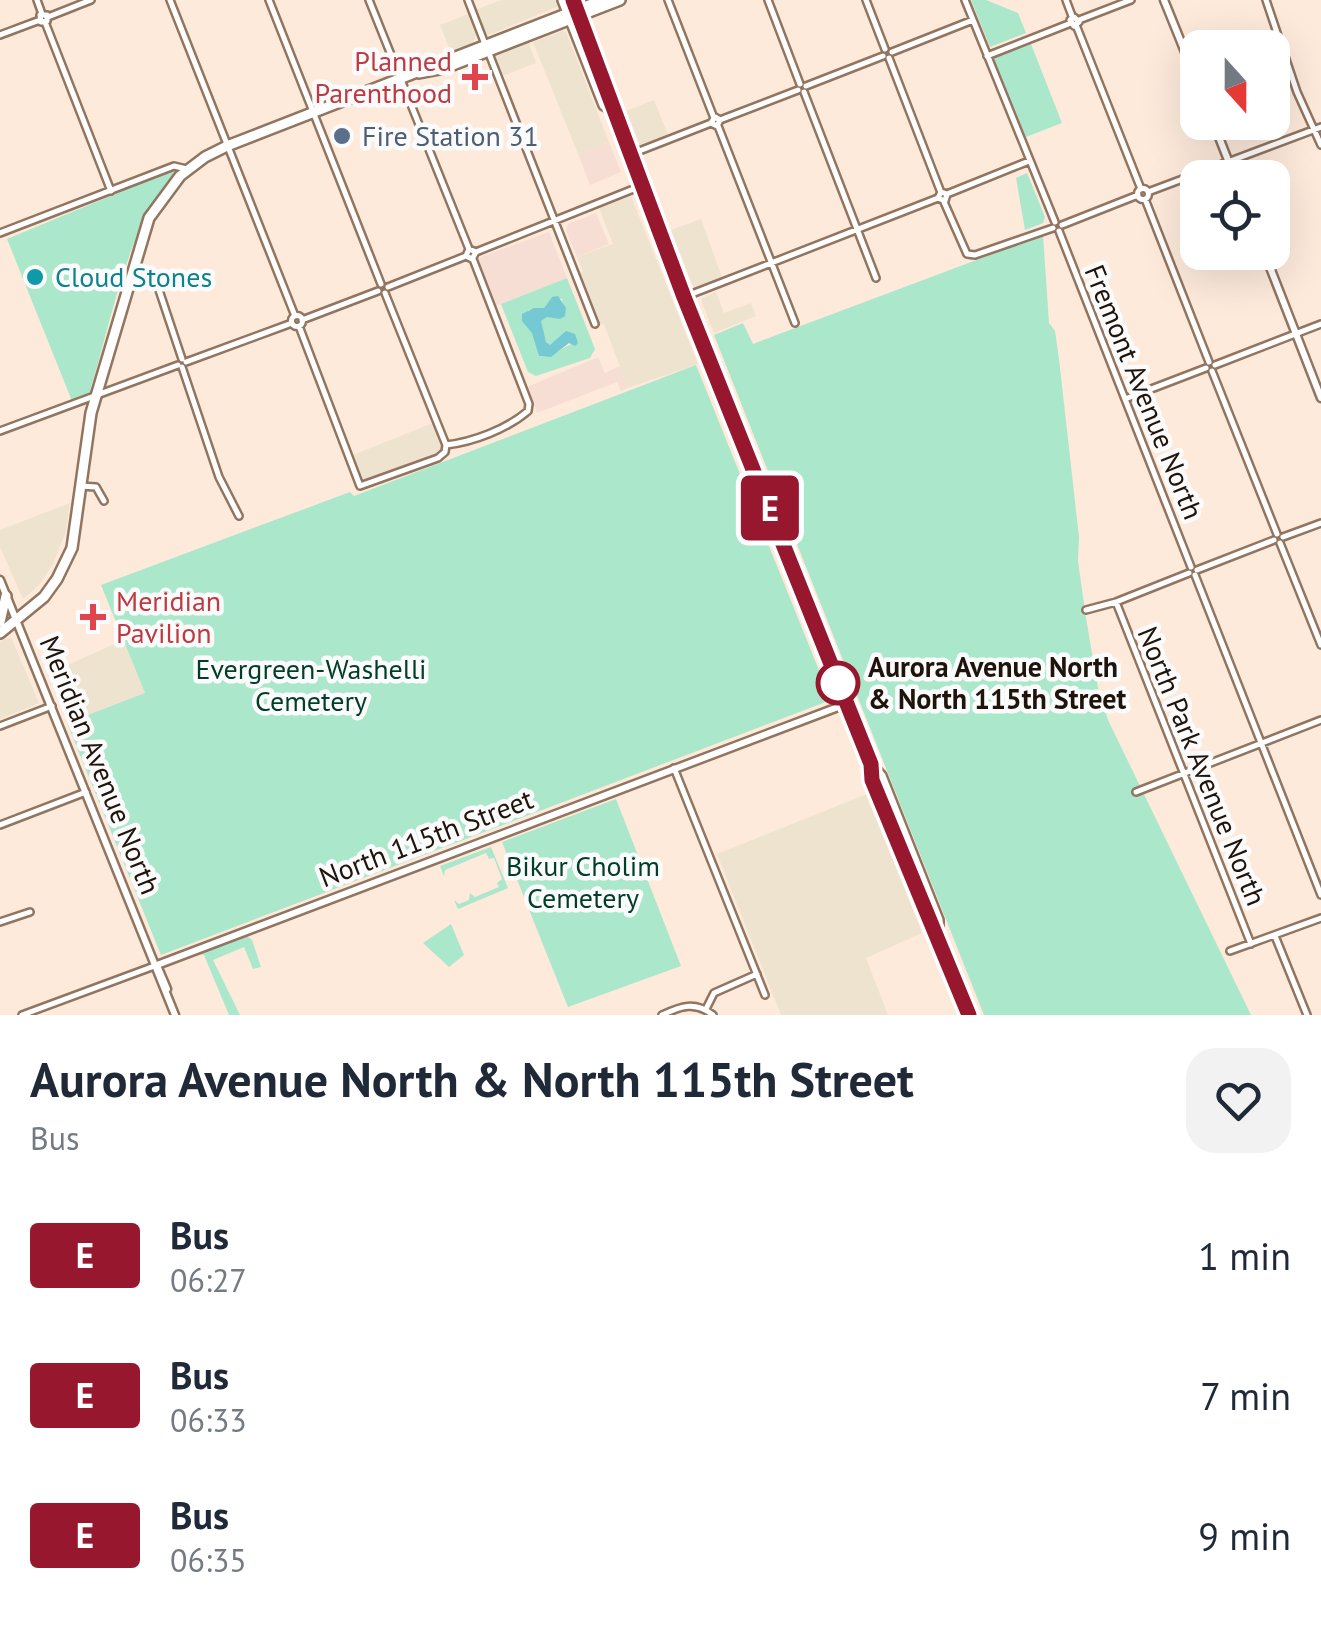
<!DOCTYPE html>
<style>
:root{--surface:#fff;--page:#f2f2f3;--text:#1f2937;--muted:#747a83}
body{margin:0;font-family:"PT Sans",sans-serif;background:var(--page);color:var(--text);height:100vh;display:flex;flex-direction:column;font-size:38px;white-space:nowrap}
*{box-sizing:border-box;margin:0}
p{font-size:32px;color:var(--muted)}
.icon{flex:none;width:55px;height:55px;fill:none;stroke:currentColor;stroke-width:2;stroke-linecap:round;stroke-linejoin:round}
.map{position:relative;height:1015px;overflow:hidden}
.drawer{display:flex;flex-direction:column;background:var(--surface);flex:1}
.drawer>*{flex:none}
.badge{padding:0 20px;border-radius:8px;font-size:35px;line-height:65px}
.needle{width:65px;rotate:159deg}
.tools{position:absolute;left:1180px;top:30px;display:grid;gap:20px}
.tools a{display:grid;place-items:center;width:110px;height:110px;border-radius:20px;background:var(--surface);box-shadow:0 10px 40px #0002;font-size:50px}
.map>.badge{position:absolute;translate:-50% -50%;box-shadow:0 0 0 5px #fff}
.round{display:grid;place-items:center;flex:none;width:105px;height:105px;border-radius:30px;background:var(--page)}
.headline{display:flex;align-items:center;justify-content:space-between;height:170px;padding:0 30px}
h1{font-size:48px;font-weight:700;line-height:75px}
ul{padding:0;list-style:none}
li{display:flex;align-items:center;gap:30px;height:140px;padding:0 30px}
li div{flex:1}
li b{display:block;font-size:38px}
li em{font-style:normal}
li .badge{min-width:110px;font-weight:700;text-align:center}
.map>svg:first-child{display:block}
.commercial{fill:#eee3ce}
.industrial{fill:#f7ded5}
.green{fill:#aae7cb;fill-rule:evenodd}
.water{fill:#75c9d2}
.lines{fill:none;stroke-linecap:round;stroke-linejoin:round}
.minor-casing{stroke:#927560;stroke-width:10}
.tertiary-casing{stroke:#927560;stroke-width:11}
.primary-casing{stroke:#927560;stroke-width:14}
.trunk-casing{stroke:#927560;stroke-width:14}
.minor{stroke:#fff;stroke-width:5}
.tertiary{stroke:#fff;stroke-width:6}
.primary{stroke:#fff;stroke-width:9}
.trunk{stroke:#fff;stroke-width:9}
.line-casing{stroke:#fff;stroke-width:22}
.line{stroke:#96172e;stroke-width:15}
.health-dot{fill:#e0444e;stroke:#fbfbfb;stroke-width:4}
.service-dot{fill:#5c6f8a;stroke:#fbfbfb;stroke-width:4}
.culture-dot{fill:#0f9aa8;stroke:#fbfbfb;stroke-width:4}
.stop-dot{fill:#fff;stroke:#96172e;stroke-width:5}
.labels{text-anchor:middle;stroke-width:9;stroke-linejoin:round;paint-order:stroke}
.health-label{font-size:28px;fill:#be3a42;stroke:#fbfbfb;text-anchor:end}
.service-label{font-size:28px;fill:#4e5e75;stroke:#fbfbfb;text-anchor:start}
.culture-label{font-size:28px;fill:#0d838f;stroke:#fbfbfb;text-anchor:start}
.street-label{font-size:28px;fill:#1f140c;stroke:#fbfbfb}
.stop-label{font-size:28px;font-weight:bold;fill:#1f140c;stroke:#fbfbfb;text-anchor:start}
.park-label{font-size:28px;fill:#003e2a;stroke:#fbfbfb}
</style>
<div class="map">
<svg width="1321" height="1015" viewBox="0 0 1321 1015">
<rect width="100%" height="100%" fill="#fdeadb"/>
<!-- commercial -->
<path class="commercial" d="M502,0h71l-84,35 -9,-2 -8,-22z
M468,14l8,22 -3,7 -22,9 -11,-27z
M563,31l3,1 43,110 -31,12 -45,-112z
M528,41l8,22 -36,14 -6,-15 2,-9z
M654,100l14,35 -28,10 -14,-34z
M631,196l67,168 -70,24 -24,-64 -5,1 -20,-52 4,-2 -6,-14 36,-13 -14,-36z
M701,219l22,61 -28,11 -24,-61z
M716,292l8,21 27,-10 5,13 -42,17 -12,-30v-5z
M433,423l10,23 -4,9 -76,25 -10,-25z
M70,503l-4,28 -13,33 -13,20 -17,15 -23,-52v-17z
M11,637l28,66 -39,16v-78z
M123,640l22,53 -78,30 -17,-50z
M867,794l55,139 -56,25 22,57h-107l-64,-161z"/>
<!-- industrial -->
<path class="industrial" d="M609,142l12,30 -31,13 -12,-31z
M596,213l13,31 -32,13 -11,-27 2,-6z
M549,232l18,46 -74,29 -18,-48z
M598,357l7,16 15,-7 8,22 -7,3 -4,-9 -80,31 -10,-26z"/>
<!-- green -->
<path class="green" d="M971,0h15l32,13 8,20 -36,14z
M1031,44l31,79 -36,14 -33,-79z
M173,170l3,2c-48,48 -66,156 -87,222l-17,7 -65,-162z
M1027,173l18,44 -2,6 -18,7 -9,-52z
M1043,235l6,88 6,8 4,28 20,178 -1,24 8,57 12,70 10,32 143,295h-267l-270,-680 29,-12 10,21z
M567,278l28,71 -5,9 -54,18 -8,-4 -27,-68zM552,297l10,2 3,16 -18,2 -7,4 6,21 4,3 4,-3 24,1c-15,0 -22,17 -39,13l-11,-46 16,-2z
M696,365l135,335 -670,255 -94,-232 78,-30 -44,-108 249,-93 4,4z
M616,799l65,167 -113,41 -66,-165z
M491,847l17,41 -50,21 -4,-9 5,4 10,-4 1,-7 5,4 24,-10 -2,-4 5,-4 -8,-21 -5,1 -3,-6 -41,17 -1,6 -4,-10z
M451,924l13,31 -15,12 -26,-24z
M247,936l5,4 9,27 -8,2 -9,-22 -31,13 27,55h-11l-25,-60 -4,-1z"/>
<!-- water -->
<path class="water" d="M558,296l8,12 -1,8 -5,3 -13,-2 -6,4 5,21 4,3 16,-14 9,3 3,9 -3,3 -6,-3 -18,14 -12,-1 -7,-23 -10,-12v-7l12,-6h10l8,-11z"/>
<g class="lines">
<defs>
<path id="minor" d="M37,0l5,14
M170,0l125,316
M269,0l112,284
M369,0l100,249
M468,0l17,44
M668,0l46,118
M768,0l32,84
M866,0l19,49
M965,0l90,222
M1066,0l6,16
M1266,0l31,92 24,53
M40,15h7v6l-6,1z
M48,17l43,-17
M1074,17l5,5 -5,4 -4,-6z
M1079,20l52,-20
M45,22l66,169
M1076,25l65,164
M0,35l40,-15
M488,51l107,273
M892,52l81,-32
M987,56l84,-33
M889,58l51,132
M806,86l77,-30
M804,92l72,186
M720,120l78,-30
M718,126l77,197
M629,155l82,-32 6,3 3,-6 -5,-3 -4,6
M1137.5 194a5.5 5.5 0 1 1 11 0a5.5 5.5 0 1 1-11 0Z
M1148,192l173,-65
M947,194l82,-33
M1145,199l64,163
M944,202l23,52 8,1 78,-27
M1062,225l76,-30
M1059,231l132,336
M0,233l174,-67 13,3
M476,252l165,-66
M158,287l24,72
M388,287l78,-31 3,-7 7,3 -4,7 -6,-3
M385,293l61,152
M684,297l254,-99 7,3 2,-7 -6,-2 -3,6
M291.5 321a5.5 5.5 0 1 1 11 0a5.5 5.5 0 1 1-11 0Z
M302,320l76,-29
M299,326l61,160 78,-28 7,-6 1,-7
M186,362l106,-39
M1215,365l106,-41
M182,367l37,110 20,39
M1212,371l65,163
M1125,399l81,-31
M0,431l178,-66
M446,445c27,-3 61,-16 82,-34l1,-7 -56,-145
M80,486l16,1 8,14
M1283,537l38,-14
M1280,543l41,102
M1197,570l77,-30
M1195,575l126,320
M1116,602l135,342
M1086,610l30,-8 73,-29
M0,726l52,-20
M674,768l91,227
M1136,792l185,-72
M0,825l86,-33
M0,922l30,-10
M1275,936l32,79
M1230,951l91,-33
M706,1009l8,-16 43,-19
M22,1015l135,-50
M662,1015c19,-9 33,-14 51,0"/>
<path id="tertiary" d="M1164,0l34,84
M1213,122l22,56
M1264,252l57,146
M0,580l175,435
M157,965l689,-261
M158,968l9,21"/>
<path id="primary" d="M419,73l26,-5 175,-68
M0,622l6,-26
M0,633l44,-36 13,-18 15,-31 19,-135 58,-195 31,-42 25,-19 22,-11 375,-146"/>
<path id="trunk" d="M563,0l41,105 7,4
M573,0l111,297 187,468 10,11 57,144v14l31,81
M871,765l1,15 57,143 8,10"/>
</defs>
<!-- minor casing -->
<use href="#minor" class="minor-casing"/>
<!-- tertiary casing -->
<use href="#tertiary" class="tertiary-casing"/>
<!-- primary casing -->
<use href="#primary" class="primary-casing"/>
<!-- trunk casing -->
<use href="#trunk" class="trunk-casing"/>
<!-- minor -->
<use href="#minor" class="minor"/>
<!-- tertiary -->
<use href="#tertiary" class="tertiary"/>
<!-- primary -->
<use href="#primary" class="primary"/>
<!-- trunk -->
<use href="#trunk" class="trunk"/>
</g>
<g class="lines">
<defs>
<path id="line" d="M573,0l111,297 187,467 1,16 97,235"/>
</defs>
<!-- line casing -->
<use href="#line" class="line-casing"/>
<!-- line -->
<use href="#line" class="line"/>
</g>
<!-- markers -->
<g class="health-dot">
<path d="M470 62h10v10h10v10h-10v10h-10v-10h-10v-10h10z"/>
<path d="M88 602h10v10h10v10h-10v10h-10v-10h-10v-10h10z"/>
</g>
<circle class="service-dot" cx="342" cy="136" r="10"/>
<circle class="culture-dot" cx="35" cy="277" r="10"/>
<circle class="stop-dot" cx="838" cy="683" r="20"/>
<g class="labels">
<!-- health labels -->
<g class="health-label">
<text x="452" y="71">Planned<tspan x="452" dy="32">Parenthood</tspan></text>
<text x="116" y="611" text-anchor="start">Meridian<tspan x="116" dy="32">Pavilion</tspan></text>
</g>
<!-- service labels -->
<g class="service-label">
<text x="362" y="146">Fire Station 31</text>
</g>
<!-- culture labels -->
<g class="culture-label">
<text x="55" y="287">Cloud Stones</text>
</g>
<!-- street labels -->
<g class="street-label">
<text transform="translate(1144 392) rotate(68)" y="10">Fremont Avenue North</text>
<text transform="translate(100 765) rotate(68)" y="10">Meridian Avenue North</text>
<text transform="translate(1202 766) rotate(68)" y="10">North Park Avenue North</text>
<text transform="translate(426 838) rotate(-21)" y="10">North 115th Street</text>
</g>
<!-- stop labels -->
<g class="stop-label">
<text x="868" y="677">Aurora Avenue North<tspan x="868" dy="32">&amp; North 115th Street</tspan></text>
</g>
<!-- park labels -->
<g class="park-label">
<text x="311" y="679">Evergreen-Washelli<tspan x="311" dy="32">Cemetery</tspan></text>
<text x="583" y="876">Bikur Cholim<tspan x="583" dy="32">Cemetery</tspan></text>
</g>
</g>
</svg>
<div class="tools">
<a><svg class="needle" viewBox="-14 -14 28 28"><path d="M0-13l5 13h-10z" fill="#e53935"/><path d="M0 13l5-13h-10z" fill="#747a83"/></svg></a>
<a><svg class="icon" aria-label="locate" viewBox="0 0 24 24"><circle cx="12" cy="12" r="6"/><path d="M12 2v4M12 18v4M2 12h4M18 12h4"/></svg></a>
</div>
<b class="badge" style="left:770px;top:508px;background:#96172e;color:#fff">E</b>
</div>
<section class="drawer">
<div class="headline"><div><h1>Aurora Avenue North &amp; North 115th Street</h1><p>Bus</p></div><a class="round"><svg class="icon" aria-label="heart" viewBox="0 0 24 24"><path d="M12 20l-8-8c-3-5 5-10 8-4 3-6 11-1 8 4z"/></svg></a></div>
<ul>
<li><span class="badge" style="background:#96172e;color:#fff">E</span><div><b>Bus</b><p>06:27</p></div><em>1 min</em></li>
<li><span class="badge" style="background:#96172e;color:#fff">E</span><div><b>Bus</b><p>06:33</p></div><em>7 min</em></li>
<li><span class="badge" style="background:#96172e;color:#fff">E</span><div><b>Bus</b><p>06:35</p></div><em>9 min</em></li>
</ul>
</section>
